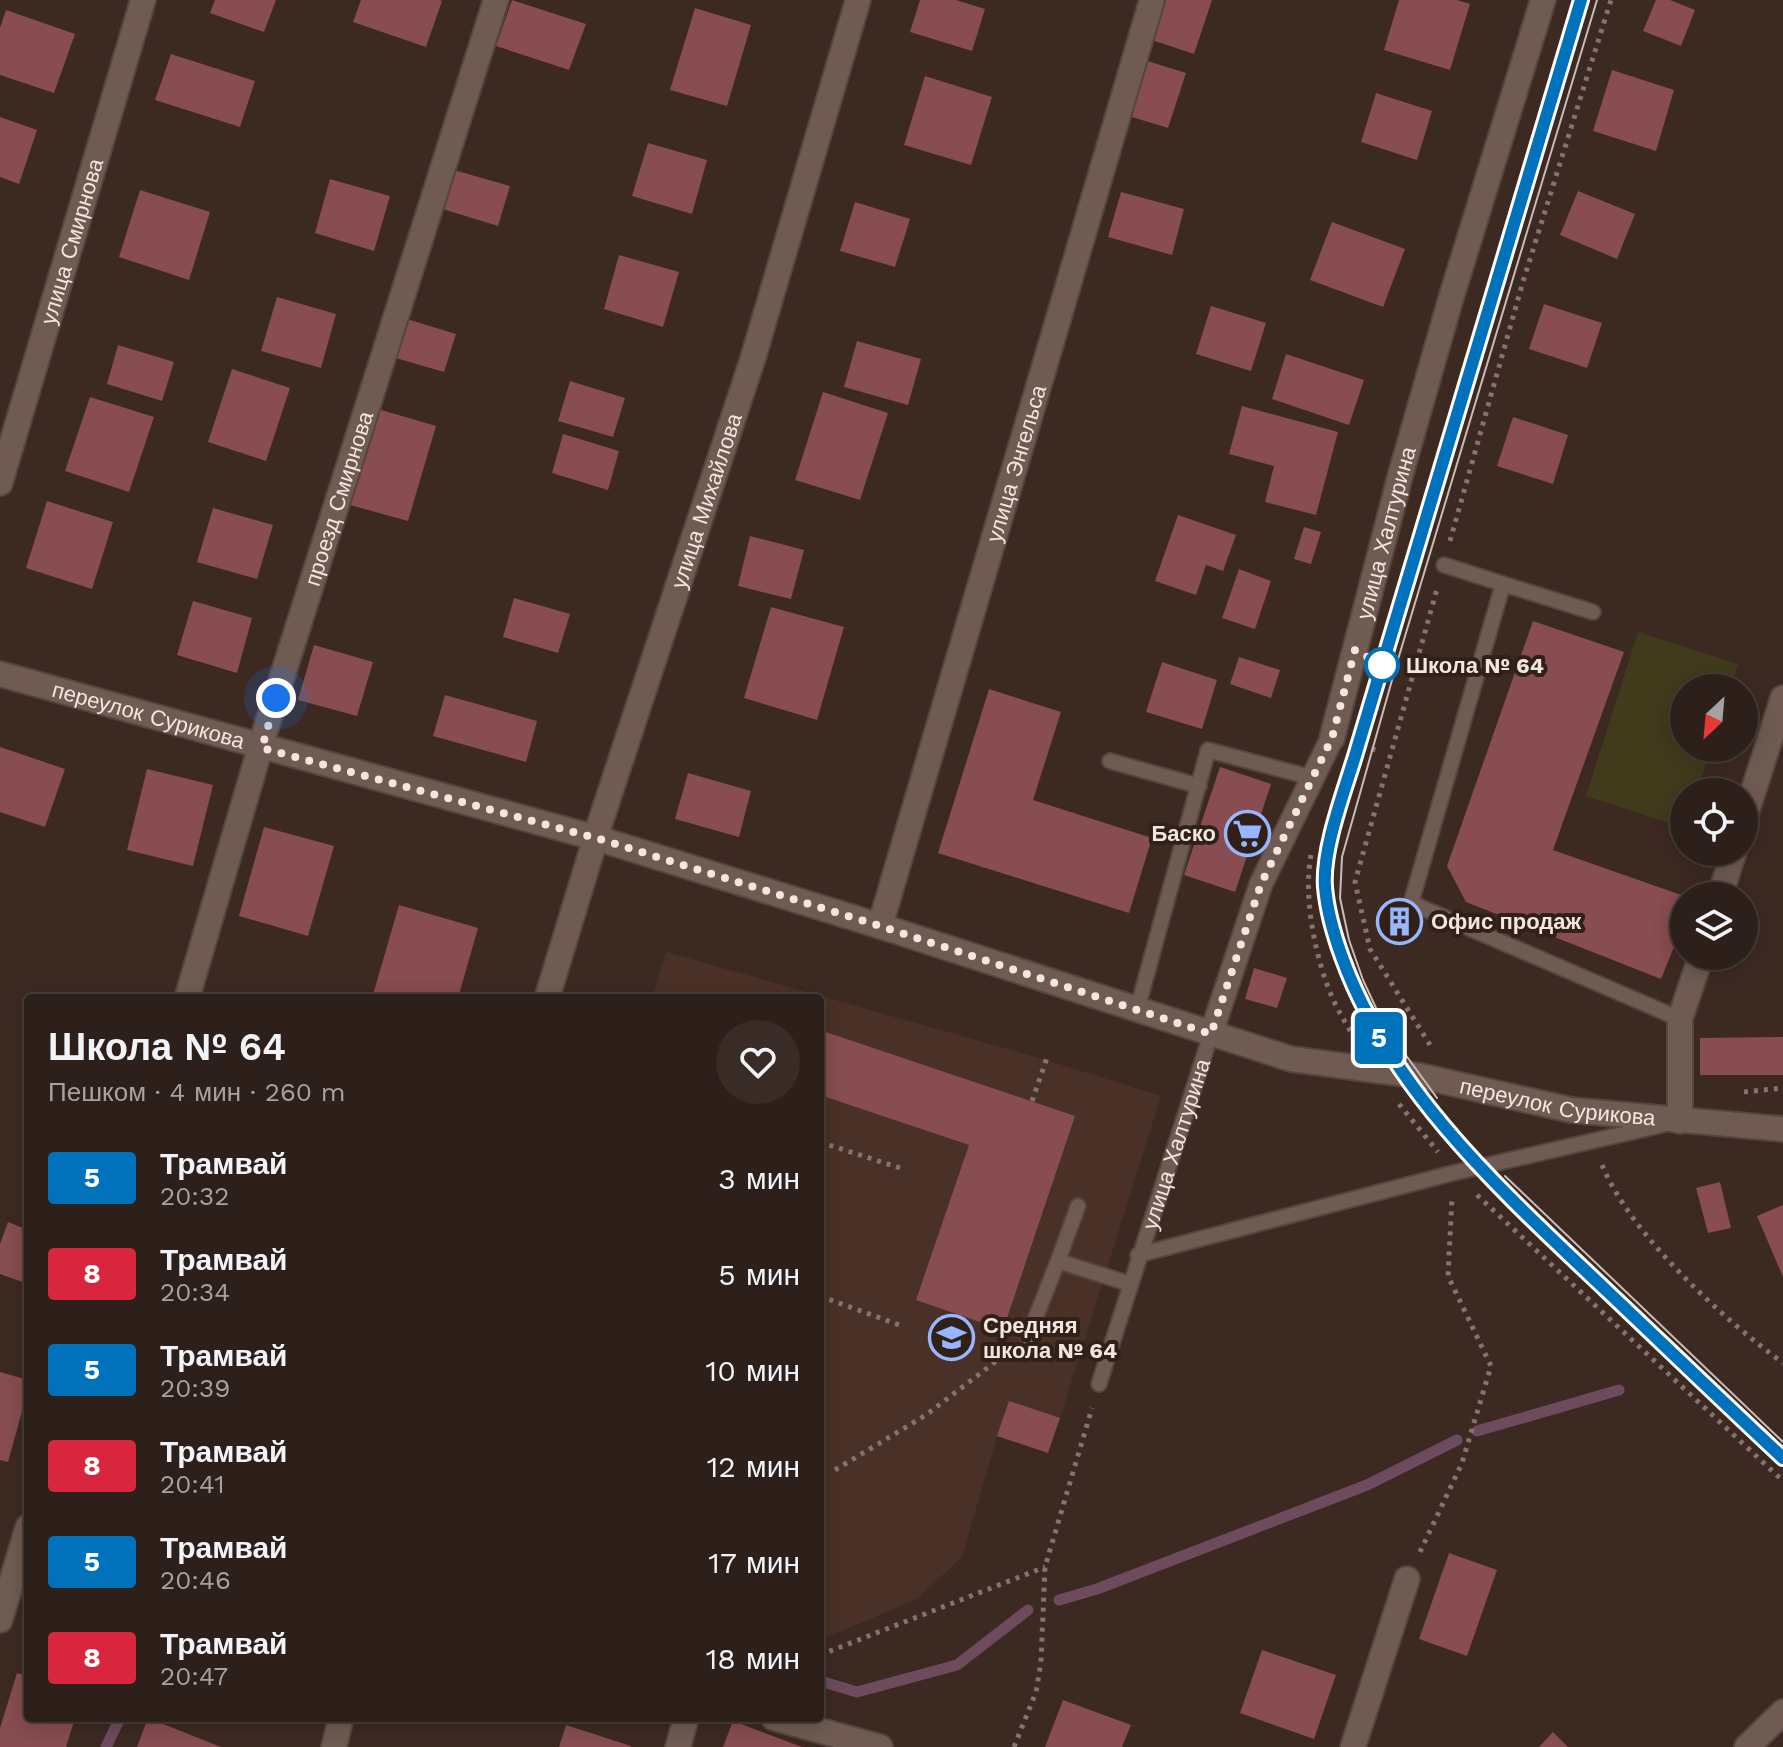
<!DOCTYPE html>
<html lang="ru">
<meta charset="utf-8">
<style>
:root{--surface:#2d1f1a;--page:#392c27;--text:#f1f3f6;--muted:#a7a2a2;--line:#483d39}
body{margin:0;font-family:"Work Sans",sans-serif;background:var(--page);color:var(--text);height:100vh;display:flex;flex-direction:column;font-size:30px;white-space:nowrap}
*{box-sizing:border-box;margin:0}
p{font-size:26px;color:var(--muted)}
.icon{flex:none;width:44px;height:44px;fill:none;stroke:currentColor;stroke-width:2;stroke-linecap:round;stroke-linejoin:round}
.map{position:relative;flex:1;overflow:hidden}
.side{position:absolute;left:24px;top:994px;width:800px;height:728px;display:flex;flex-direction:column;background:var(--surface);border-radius:8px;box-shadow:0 4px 20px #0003,0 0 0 2px var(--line)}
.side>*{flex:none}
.badge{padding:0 16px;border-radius:6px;font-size:28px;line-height:52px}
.needle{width:52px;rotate:206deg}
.controls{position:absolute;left:1670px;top:674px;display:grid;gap:16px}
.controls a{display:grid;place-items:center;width:88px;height:88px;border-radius:50%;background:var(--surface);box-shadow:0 4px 20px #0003,0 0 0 2px var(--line);font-size:40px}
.you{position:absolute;width:40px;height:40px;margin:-20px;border:6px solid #fff;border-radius:50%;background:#1a73e8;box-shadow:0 0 0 12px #1a73e833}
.map>.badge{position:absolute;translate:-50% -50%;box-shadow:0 0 0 4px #fff}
.round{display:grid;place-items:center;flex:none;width:84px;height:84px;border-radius:42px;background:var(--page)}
.headline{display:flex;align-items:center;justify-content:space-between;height:136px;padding:0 24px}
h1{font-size:38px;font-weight:600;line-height:60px}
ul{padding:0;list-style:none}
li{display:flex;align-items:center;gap:24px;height:96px;padding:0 24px}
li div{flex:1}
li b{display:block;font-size:30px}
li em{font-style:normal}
li .badge{min-width:88px;font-weight:700;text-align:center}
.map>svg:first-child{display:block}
.built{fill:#4a3127}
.green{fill:#413b1c}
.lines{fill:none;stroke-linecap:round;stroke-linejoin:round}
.stream{stroke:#6e4b5c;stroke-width:11}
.building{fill:#874d50}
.service-casing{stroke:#54453e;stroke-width:18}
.pedestrian-casing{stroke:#54453e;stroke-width:26}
.minor-casing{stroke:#54453e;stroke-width:28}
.path{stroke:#84746d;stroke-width:5;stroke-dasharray:4 6;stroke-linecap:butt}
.service{stroke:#6f5b52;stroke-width:14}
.pedestrian{stroke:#6f5b52;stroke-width:22}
.minor{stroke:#6f5b52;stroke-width:24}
.tram{stroke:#c9bcb6;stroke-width:2}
.line-casing{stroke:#fff;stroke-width:18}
.line{stroke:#0072bc;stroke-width:12}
.walk{stroke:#f2e6e1;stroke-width:8;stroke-dasharray:0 14.4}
.stop-dot{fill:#fff;stroke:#0072bc;stroke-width:4}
.labels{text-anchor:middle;stroke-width:8;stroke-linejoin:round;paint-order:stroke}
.street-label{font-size:22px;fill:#f2e6e1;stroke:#312018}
.stop-label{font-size:22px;font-weight:bold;fill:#f2e6e1;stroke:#312018;text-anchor:start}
.poi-label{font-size:22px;font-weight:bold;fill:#f2e6e1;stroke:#312018;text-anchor:start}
</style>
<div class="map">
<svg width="1783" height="1747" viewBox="0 0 1783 1747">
<rect width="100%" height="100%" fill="#3c2922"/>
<!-- built -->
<path class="built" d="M666,952l380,108 115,36 -101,322 -63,18 -35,121 -45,42 -89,38h-8v-639h-168z"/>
<!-- green -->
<path class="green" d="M1638,632l100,32 -8,24h-46v60h27l-14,44h-13v36l-98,-32z"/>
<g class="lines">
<!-- stream -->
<path class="stream" d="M1477,1431l142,-41
M1059,1600l38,-11 270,-104 90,-45
M820,1681l37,11 100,-27 71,-55
M106,1747l14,-29"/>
</g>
<!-- building -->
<path class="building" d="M215,0h61l-12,32 -54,-19z
M361,0h79l2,1 -16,46 -73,-25z
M512,0l74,24 -17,46 -73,-24z
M920,0h36l29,9 -13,42 -62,-19z
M1161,0h51l-18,54 -45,-15z
M1399,0h58l13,4 -20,66 -66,-20z
M1656,0h14l25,10 -14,36 -38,-15z
M695,8l56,17 -24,81 -57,-16z
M6,10l69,24 -21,59 -54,-18v-47z
M171,54l84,27 -15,46 -85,-27z
M1141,59l45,14 -18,55 -46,-14z
M1612,70l62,20 -18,61 -63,-20z
M925,76l67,21 -21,68 -67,-20z
M1376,93l56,18 -15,49 -56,-18z
M0,117l37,13 -18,54 -19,-7z
M648,143l59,17 -15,54 -60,-18z
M454,170l56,16 -12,40 -55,-17z
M330,179l60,17 -16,55 -59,-18z
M140,190l70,22 -21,68 -70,-23z
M1578,191l57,23 -18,45 -57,-24z
M1121,192l63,17 -12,46 -64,-18z
M855,202l55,17 -15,48 -55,-16z
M1332,222l73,27 -22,58 -73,-27z
M619,255l60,17 -16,55 -59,-18z
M277,297l59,17 -15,54 -60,-17z
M1544,304l58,19 -15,45 -58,-19z
M1211,306l55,17 -15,48 -55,-17z
M400,317l56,17 -12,38 -55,-16z
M857,341l64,18 -13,46 -64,-18z
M118,345l56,17 -12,39 -55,-17z
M1286,354l78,26 -15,45 -77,-26z
M232,369l58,19 -24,73 -58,-19z
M570,381l55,17 -12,39 -55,-16z
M823,392l65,21 -28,87 -65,-20z
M90,397l64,20 -25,75 -64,-21z
M1242,406l96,26 -22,83 -51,-13 9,-36 -45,-12z
M378,409l58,17 -28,95 -58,-16z
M1513,417l55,18 -15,49 -56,-18z
M563,434l56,17 -11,39 -56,-17z
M47,501l66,21 -21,67 -66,-21z
M213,508l60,17 -16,54 -60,-17z
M1178,515l58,20 -13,36 -17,-6 -10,30 -41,-14z
M1304,527l17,5 -10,32 -17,-5z
M750,536l54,14 -13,49 -53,-13z
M1239,569l32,12 -16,48 -33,-11z
M514,598l56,16 -12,39 -55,-16z
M193,601l59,17 -15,55 -60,-18z
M771,607l73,20 -27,93 -73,-22z
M1533,621l91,31 -71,198 131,46v26l-23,57 -195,-77 -19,-36z
M314,645l59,17 -16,54 -59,-16z
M1239,657l41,13 -9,28 -41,-14z
M1162,662l55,18 -15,49 -56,-17z
M989,689l72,23 -28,88 119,38 -23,75 -191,-60z
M445,695l92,26 -11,41 -93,-26z
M0,747l65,22 -20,58 -45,-15z
M1220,767l51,17 -36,108 -51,-17z
M147,769l66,16 -20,81 -66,-16z
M688,773l63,18 -12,46 -64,-18z
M264,827l70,19 -26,90 -69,-20z
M399,905l79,23 -20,70h-86z
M1392,908l23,11 -6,14 -23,-11z
M1254,968l33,10 -10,30 -32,-9z
M820,1030l255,86 -72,214 -87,-30 53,-155 -149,-50z
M1783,1037v38h-83v-37z
M1720,1182l11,46 -23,5 -12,-45z
M1783,1205v72l-26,-61z
M8,1222l20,8v54l-28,-10v-30z
M0,1372l28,8v10l-20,72 -8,-2z
M1009,1401l51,17 -12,35 -51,-17z
M1449,1553l48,17 -30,86 -48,-17z
M1262,1650l74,25 -22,64 -74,-26z
M17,1673l11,3v42h47l-9,29h-66v-19z
M1063,1700l68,25 -9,22h-77z
M148,1718l73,29h-84z
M733,1721l69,26h-79z
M566,1725l65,21 -1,1h-71z
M1553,1732l15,15h-29z"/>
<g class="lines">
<defs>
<g id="service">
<path d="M1444,565l59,19"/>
<path d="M1593,612l-90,-28 -92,319 269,116"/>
<path d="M1110,761l89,25"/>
<path d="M1137,1010l71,-260 105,28"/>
<path d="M1138,1255l315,-82 209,-48"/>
<path d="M1058,1261l20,-55"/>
<path d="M1028,1337l30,-76 72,23"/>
<path id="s1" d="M1099,1384l112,-350"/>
</g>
<path id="pedestrian" d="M1211,1034l50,-150 71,-146"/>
<g id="minor">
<path id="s2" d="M0,483l143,-483"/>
<path id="s3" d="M0,674l596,164 284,88 411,133 129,17 151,34 212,19"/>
<path id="s4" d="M1332,738l69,-265 50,-175 92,-298"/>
<path d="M1744,820l39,-122"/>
<path d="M1720,896l14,-44"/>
<path id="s5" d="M880,926l272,-926"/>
<path id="s6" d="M187,998l79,-270 230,-728"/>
<path id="s7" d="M547,998l55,-181 151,-459 105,-358"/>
<path d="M1680,1121v-102l21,-63"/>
<path d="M0,1620l28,-93"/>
<path d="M774,1718l106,29"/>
<path d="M334,1747l7,-29"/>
<path d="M678,1747l8,-29"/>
<path d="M1353,1747l54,-168"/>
<path d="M1747,1747l36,-35"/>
</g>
</defs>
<!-- service casing -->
<use href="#service" class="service-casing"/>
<!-- pedestrian casing -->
<use href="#pedestrian" class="pedestrian-casing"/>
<!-- minor casing -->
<use href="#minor" class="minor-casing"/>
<!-- path -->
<path class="path" d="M1450,541l72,-256 89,-285
M1362,746l17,5
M1311,855c-8,41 4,103 21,142 6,14 14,26 21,39
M1430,1045l-60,-96 -15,-67 82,-293
M1744,1092l39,-4
M1032,1101l16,-46
M1399,1104l39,48
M820,1142l80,26
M1602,1165c29,70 120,153 181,198
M1477,1195l306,286
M820,1296l82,30
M835,1470l91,-55 82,-63
M1420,1552l42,-89 29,-97 -43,-90 4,-78
M820,1655l225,-88
M1014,1747l22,-55 5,-30 4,-95 47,-159"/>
<!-- service -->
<use href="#service" class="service"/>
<!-- pedestrian -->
<use href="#pedestrian" class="pedestrian"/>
<!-- minor -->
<use href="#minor" class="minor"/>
<!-- tram -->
<path class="tram" d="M1581,0l-223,746c-11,39 -36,101 -33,141 2,23 9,48 17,70 49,137 163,237 265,334 59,56 117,112 176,167
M1437,1098l-53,-73 -21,-45 -14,-40 -9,-42 2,-41 54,-191 201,-666
M1505,1176l278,266"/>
</g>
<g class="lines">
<defs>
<path id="line" d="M1581,0l-223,746c-11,39 -36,100 -33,141 2,23 9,48 17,70 49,136 163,237 265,334 59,56 117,112 176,167"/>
</defs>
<!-- line casing -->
<use href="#line" class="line-casing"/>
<!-- line -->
<use href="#line" class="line"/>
<!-- walk -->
<path class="walk" d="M276,698l-14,50 334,90 284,88 331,108 50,-150 71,-146 23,-88 27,15"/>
</g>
<!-- icons -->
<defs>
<symbol id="supermarket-ring" viewBox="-11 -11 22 22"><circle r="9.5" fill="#312018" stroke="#97b6fd" stroke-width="1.5"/><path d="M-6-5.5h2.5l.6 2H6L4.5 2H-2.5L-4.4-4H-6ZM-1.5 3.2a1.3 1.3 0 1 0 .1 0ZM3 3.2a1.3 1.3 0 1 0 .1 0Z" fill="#97b6fd"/></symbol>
<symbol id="building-ring" viewBox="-11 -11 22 22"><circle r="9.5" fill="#312018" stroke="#97b6fd" stroke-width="1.5"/><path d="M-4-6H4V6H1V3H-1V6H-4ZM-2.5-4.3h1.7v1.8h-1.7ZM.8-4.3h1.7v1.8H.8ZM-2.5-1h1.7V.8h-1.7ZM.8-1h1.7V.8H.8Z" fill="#97b6fd"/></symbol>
<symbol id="school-ring" viewBox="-11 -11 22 22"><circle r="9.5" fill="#312018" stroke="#97b6fd" stroke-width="1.5"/><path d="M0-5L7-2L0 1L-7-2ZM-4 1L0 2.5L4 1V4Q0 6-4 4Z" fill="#97b6fd"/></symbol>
</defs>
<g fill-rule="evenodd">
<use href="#supermarket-ring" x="1222" y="808" width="51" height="51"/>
<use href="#building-ring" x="1374" y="896" width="51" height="51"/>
<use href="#school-ring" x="926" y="1312" width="51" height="51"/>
</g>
<!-- markers -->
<circle class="stop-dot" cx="1382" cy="665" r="16"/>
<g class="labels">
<!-- street labels -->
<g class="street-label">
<text dy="8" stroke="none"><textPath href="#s2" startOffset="252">улица Смирнова</textPath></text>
<text dy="8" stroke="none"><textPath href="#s5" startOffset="482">улица Энгельса</textPath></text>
<text dy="8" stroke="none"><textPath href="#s6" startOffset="522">проезд Смирнова</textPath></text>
<text dy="8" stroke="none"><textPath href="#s7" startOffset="522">улица Михайлова</textPath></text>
<text dy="8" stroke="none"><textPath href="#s4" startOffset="212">улица Халтурина</textPath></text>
<text dy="8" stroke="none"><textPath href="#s3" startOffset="154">переулок Сурикова</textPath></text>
<text dy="8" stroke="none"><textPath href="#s3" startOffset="1618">переулок Сурикова</textPath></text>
<text dy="8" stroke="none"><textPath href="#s1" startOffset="252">улица Халтурина</textPath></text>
</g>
<!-- stop labels -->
<g class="stop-label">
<text x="1406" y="673">Школа № 64</text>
</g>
<!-- poi labels -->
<g class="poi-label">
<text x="1216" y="841" text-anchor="end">Баско</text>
<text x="1431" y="929">Офис продаж</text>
<text x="983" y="1333">Средняя<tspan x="983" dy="25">школа № 64</tspan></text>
</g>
</g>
</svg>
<div class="controls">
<a><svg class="needle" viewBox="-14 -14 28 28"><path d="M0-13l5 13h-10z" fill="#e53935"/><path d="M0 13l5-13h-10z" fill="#a7a2a2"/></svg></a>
<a><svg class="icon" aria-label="locate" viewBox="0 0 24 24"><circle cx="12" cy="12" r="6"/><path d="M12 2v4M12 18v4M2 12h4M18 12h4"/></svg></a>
<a><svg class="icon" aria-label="layers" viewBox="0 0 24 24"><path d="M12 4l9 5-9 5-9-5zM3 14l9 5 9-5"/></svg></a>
</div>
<div class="you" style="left:276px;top:698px"></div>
<b class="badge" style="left:1379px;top:1038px;background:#0072bc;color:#fff">5</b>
<section class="side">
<div class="headline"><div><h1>Школа № 64</h1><p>Пешком · 4 мин · 260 m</p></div><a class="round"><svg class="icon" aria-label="heart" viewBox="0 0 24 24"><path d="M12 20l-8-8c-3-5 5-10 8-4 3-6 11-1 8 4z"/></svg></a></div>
<ul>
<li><span class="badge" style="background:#0072bc;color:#fff">5</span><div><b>Трамвай</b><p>20:32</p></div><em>3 мин</em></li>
<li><span class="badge" style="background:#d7263d;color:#fff">8</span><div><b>Трамвай</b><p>20:34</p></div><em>5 мин</em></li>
<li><span class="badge" style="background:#0072bc;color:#fff">5</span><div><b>Трамвай</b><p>20:39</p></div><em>10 мин</em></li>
<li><span class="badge" style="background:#d7263d;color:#fff">8</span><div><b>Трамвай</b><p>20:41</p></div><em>12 мин</em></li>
<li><span class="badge" style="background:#0072bc;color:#fff">5</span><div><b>Трамвай</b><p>20:46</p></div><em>17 мин</em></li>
<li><span class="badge" style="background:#d7263d;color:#fff">8</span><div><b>Трамвай</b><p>20:47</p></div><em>18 мин</em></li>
</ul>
</section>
</div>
